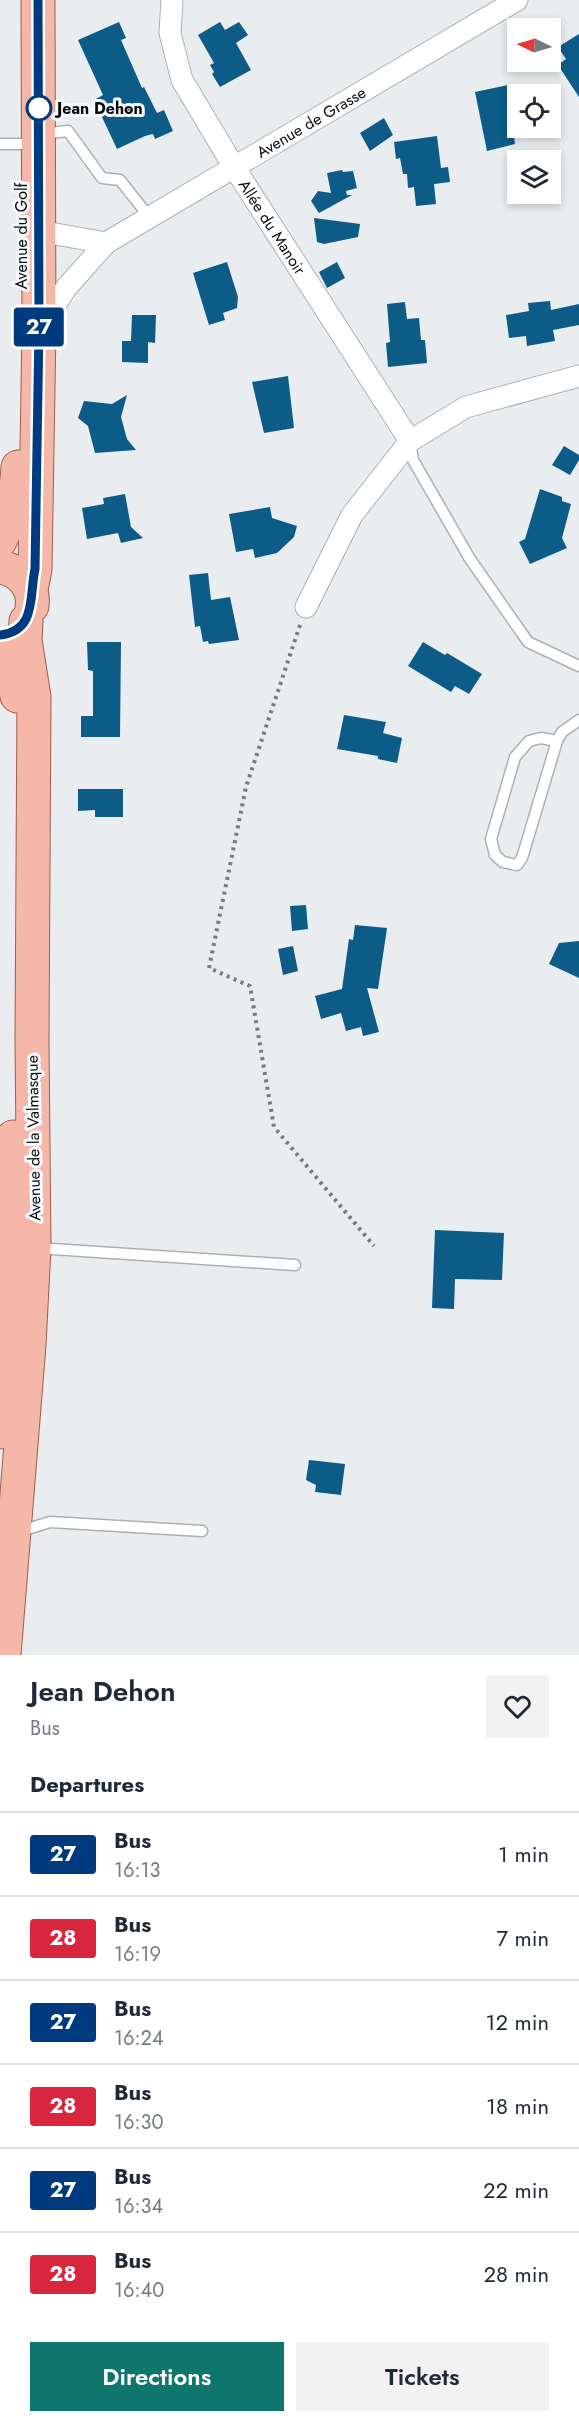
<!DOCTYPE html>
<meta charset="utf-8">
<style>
:root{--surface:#fff;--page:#f2f2f3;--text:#1f2937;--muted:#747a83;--line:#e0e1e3;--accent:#0f766e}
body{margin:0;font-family:Jost,sans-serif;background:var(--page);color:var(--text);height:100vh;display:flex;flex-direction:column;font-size:22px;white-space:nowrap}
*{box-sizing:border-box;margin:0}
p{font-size:20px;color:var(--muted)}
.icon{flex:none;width:33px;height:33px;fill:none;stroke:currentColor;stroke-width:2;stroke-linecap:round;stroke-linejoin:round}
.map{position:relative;height:1655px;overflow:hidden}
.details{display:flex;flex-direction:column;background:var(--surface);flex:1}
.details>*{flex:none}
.badge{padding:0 12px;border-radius:4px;font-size:21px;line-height:39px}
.needle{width:39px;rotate:275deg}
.tools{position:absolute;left:507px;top:18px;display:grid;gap:12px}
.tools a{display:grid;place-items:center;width:54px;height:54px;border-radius:0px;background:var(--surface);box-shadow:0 3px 9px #0003;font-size:30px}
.map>.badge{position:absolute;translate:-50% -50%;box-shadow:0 0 0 3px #fff}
h2{padding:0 30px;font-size:22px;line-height:54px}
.round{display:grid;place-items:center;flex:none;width:63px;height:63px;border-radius:0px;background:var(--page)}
.overview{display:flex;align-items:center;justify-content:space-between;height:102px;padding:0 30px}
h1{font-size:28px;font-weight:600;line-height:45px}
.cta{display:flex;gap:12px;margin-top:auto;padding:12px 30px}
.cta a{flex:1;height:69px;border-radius:0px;background:var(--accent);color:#fff;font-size:24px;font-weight:600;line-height:69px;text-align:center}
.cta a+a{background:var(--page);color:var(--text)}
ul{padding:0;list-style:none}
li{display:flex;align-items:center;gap:18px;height:84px;padding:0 30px;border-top:2px solid var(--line)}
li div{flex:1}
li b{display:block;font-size:22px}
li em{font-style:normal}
li .badge{min-width:66px;font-weight:700;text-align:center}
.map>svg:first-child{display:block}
.building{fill:#0d5c88}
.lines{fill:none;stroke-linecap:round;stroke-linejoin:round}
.service-casing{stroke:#acb0b3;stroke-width:13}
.minor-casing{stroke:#acb0b3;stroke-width:23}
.primary-casing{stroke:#9f5d4c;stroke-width:35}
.path{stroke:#787b7d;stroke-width:4;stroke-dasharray:3 4.5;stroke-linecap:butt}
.service{stroke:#fff;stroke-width:10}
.minor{stroke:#fff;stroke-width:21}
.primary{stroke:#f5b8a8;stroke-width:33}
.line-casing{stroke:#fff;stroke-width:14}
.line{stroke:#003b80;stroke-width:9}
.stop-dot{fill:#fff;stroke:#003b80;stroke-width:3}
.labels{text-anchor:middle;stroke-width:6;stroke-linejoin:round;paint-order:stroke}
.stop-label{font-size:16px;font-weight:bold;fill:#0a0c0d;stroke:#f6fafd;text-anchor:start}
.street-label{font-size:16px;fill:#0a0c0d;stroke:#f6fafd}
</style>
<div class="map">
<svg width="579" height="1655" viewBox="0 0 579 1655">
<rect width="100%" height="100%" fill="#e9edf0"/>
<!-- building -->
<path class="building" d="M119,22l7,16 -5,2 21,48 2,-1 13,26 7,-3 9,21 -18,8 -2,-5 -8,2 -28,13 -23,-49 9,-5 -25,-55z
M220,22l5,8 14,-8 9,13 -12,8 15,27 -31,17 -8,-13 2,-2 -4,-7 4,-2 -16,-28z
M579,34v63l-21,-32 8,-6 -8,-12z
M508,85l12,51 -6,1 1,7 -28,7 -12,-59z
M384,118l9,17 -23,16 -10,-18z
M437,136l4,32 7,-1 2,15 -16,2 2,20 -20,2 -2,-19 -6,1 -1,-14h-4l-3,-16 -4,1 -2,-17z
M342,170l1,2 10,-1 4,17 -11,3 1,4h5l-33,18 -8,-12 7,-10 13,2 -4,-20z
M314,218l46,6 -2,13 -34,7 -7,-2z
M227,262l11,35 -1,11 -14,5 2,7 -16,5 -16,-52z
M337,262l8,16 -18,10 -8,-16z
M550,301l1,9 28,-6v21l-26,5 2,11 -28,5 -1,-10 -17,2 -3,-23 23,-4 -1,-8z
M405,302l2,17 12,-1 2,22h4l2,23 -39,4 -2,-24 4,-1 -3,-38z
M132,315h24l-1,28 -7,-1v21l-26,-1v-21h9z
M288,376l6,52 -30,5 -12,-51z
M127,395l-6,22 6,22 9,11 -41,3 -7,-27 -10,-8 6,-17 28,3z
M564,446l15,9v5l-9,15 -18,-10z
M540,489l22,8v4l9,3 -9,34 5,10 -37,16 -11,-22 6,-3z
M125,494l6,33 12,11 -22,5 -3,-10 -31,6 -5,-31 22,-4 -1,-6z
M270,507l2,11 25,8 -3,11 -17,16 -22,5 -2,-9 -17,3 -7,-38z
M208,573l3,27 19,-3 9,43 -30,4 -1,-3 -5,1 -3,-16 -5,1 -6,-52z
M87,642h34l-1,95h-39v-21h12v-45l-5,-1z
M423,642l22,13 2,-2 35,21 -13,20 -14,-8 -4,6 -43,-26z
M344,715l42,7 -3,11 19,5 -5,25 -19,-4v-3l-41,-7z
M78,789h45v28h-28v-7l-17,1z
M306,905l2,24 -16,2 -2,-25z
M355,925l32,3 -9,61 -11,-1 12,44 -16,4 -2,-9 -15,4 -5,-18 -20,6 -6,-23 27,-7 7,-50 4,1z
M579,941v37l-30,-14 10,-21z
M293,946l5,25 -15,4 -5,-26z
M435,1230l69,3 -2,47 -47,-1 -1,30 -22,-1z
M309,1460l36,4 -4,31 -26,-3 1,-7 -10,-5z"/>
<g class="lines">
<defs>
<path id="service" d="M41,134l27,-3 34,47 18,2 30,38
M0,144h21
M410,442l3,18 57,99 58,83 51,24
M557,741l-16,-3 -12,3 -14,16 -24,82 4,16 8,7 14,3 5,-7 35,-117 5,-9 17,-12
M37,1248l258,17
M18,1532l32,-10 152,9"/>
<g id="minor">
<path id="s1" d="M172,0l-2,33 12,47 52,87 176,274"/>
<path d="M39,231l67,12"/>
<path id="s2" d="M40,328l26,-40 40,-45 411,-243"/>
<path d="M306,607l46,-92 58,-74 56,-34 113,-31"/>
</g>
<path id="primary" d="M0,541c12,-25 16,-47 18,-74
M0,567c19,3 35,19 32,39
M31,590l4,-21 4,-241 -1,-328
M0,647l11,20 6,29
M0,1432l5,-186 8,-109
M4,1655l25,-310 5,-97 -2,-208 2,-343 -9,-57 1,-19"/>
</defs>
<!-- service casing -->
<use href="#service" class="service-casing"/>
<!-- minor casing -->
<use href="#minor" class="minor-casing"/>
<!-- primary casing -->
<use href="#primary" class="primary-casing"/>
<!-- path -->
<path class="path" d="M300,625l-54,162 -37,181 41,18 24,141 100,119"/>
<!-- service -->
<use href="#service" class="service"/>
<!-- minor -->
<use href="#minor" class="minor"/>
<!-- primary -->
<use href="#primary" class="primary"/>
</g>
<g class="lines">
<defs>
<path id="line" d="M0,635c37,-4 29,-39 35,-66l4,-241 -1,-328"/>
</defs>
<!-- line casing -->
<use href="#line" class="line-casing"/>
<!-- line -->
<use href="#line" class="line"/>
</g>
<!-- markers -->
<circle class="stop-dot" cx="39" cy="108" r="12"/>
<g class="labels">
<!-- stop labels -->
<g class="stop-label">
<text x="57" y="114">Jean Dehon</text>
</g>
<!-- street labels -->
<g class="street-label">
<text dy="6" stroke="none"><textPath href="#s2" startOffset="346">Avenue de Grasse</textPath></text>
<text dy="6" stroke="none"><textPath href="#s1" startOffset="254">Allée du Manoir</textPath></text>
<text transform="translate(21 236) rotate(-90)" y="6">Avenue du Golf</text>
<text transform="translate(33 1138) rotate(-91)" y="6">Avenue de la Valmasque</text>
</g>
</g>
</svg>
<div class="tools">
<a><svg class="needle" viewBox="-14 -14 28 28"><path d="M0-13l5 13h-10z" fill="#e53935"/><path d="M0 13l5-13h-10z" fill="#747a83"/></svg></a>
<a><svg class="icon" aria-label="locate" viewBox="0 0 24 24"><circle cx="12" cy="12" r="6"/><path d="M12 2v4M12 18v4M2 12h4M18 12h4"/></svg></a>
<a><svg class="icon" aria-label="layers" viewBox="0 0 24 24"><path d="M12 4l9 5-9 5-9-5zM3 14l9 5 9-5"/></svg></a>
</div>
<b class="badge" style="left:39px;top:327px;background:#003b80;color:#fff">27</b>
</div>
<section class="details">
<div class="overview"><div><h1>Jean Dehon</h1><p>Bus</p></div><a class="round"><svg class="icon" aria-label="heart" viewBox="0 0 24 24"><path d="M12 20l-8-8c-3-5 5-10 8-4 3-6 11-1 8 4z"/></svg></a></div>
<h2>Departures</h2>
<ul>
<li><span class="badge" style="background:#003b80;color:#fff">27</span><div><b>Bus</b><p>16:13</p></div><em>1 min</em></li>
<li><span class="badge" style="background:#d7263d;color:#fff">28</span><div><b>Bus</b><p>16:19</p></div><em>7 min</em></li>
<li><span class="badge" style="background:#003b80;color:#fff">27</span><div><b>Bus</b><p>16:24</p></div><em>12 min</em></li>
<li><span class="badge" style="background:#d7263d;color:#fff">28</span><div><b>Bus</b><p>16:30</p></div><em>18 min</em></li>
<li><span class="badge" style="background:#003b80;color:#fff">27</span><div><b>Bus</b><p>16:34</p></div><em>22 min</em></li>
<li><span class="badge" style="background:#d7263d;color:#fff">28</span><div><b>Bus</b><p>16:40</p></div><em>28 min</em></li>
</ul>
<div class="cta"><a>Directions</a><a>Tickets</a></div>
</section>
